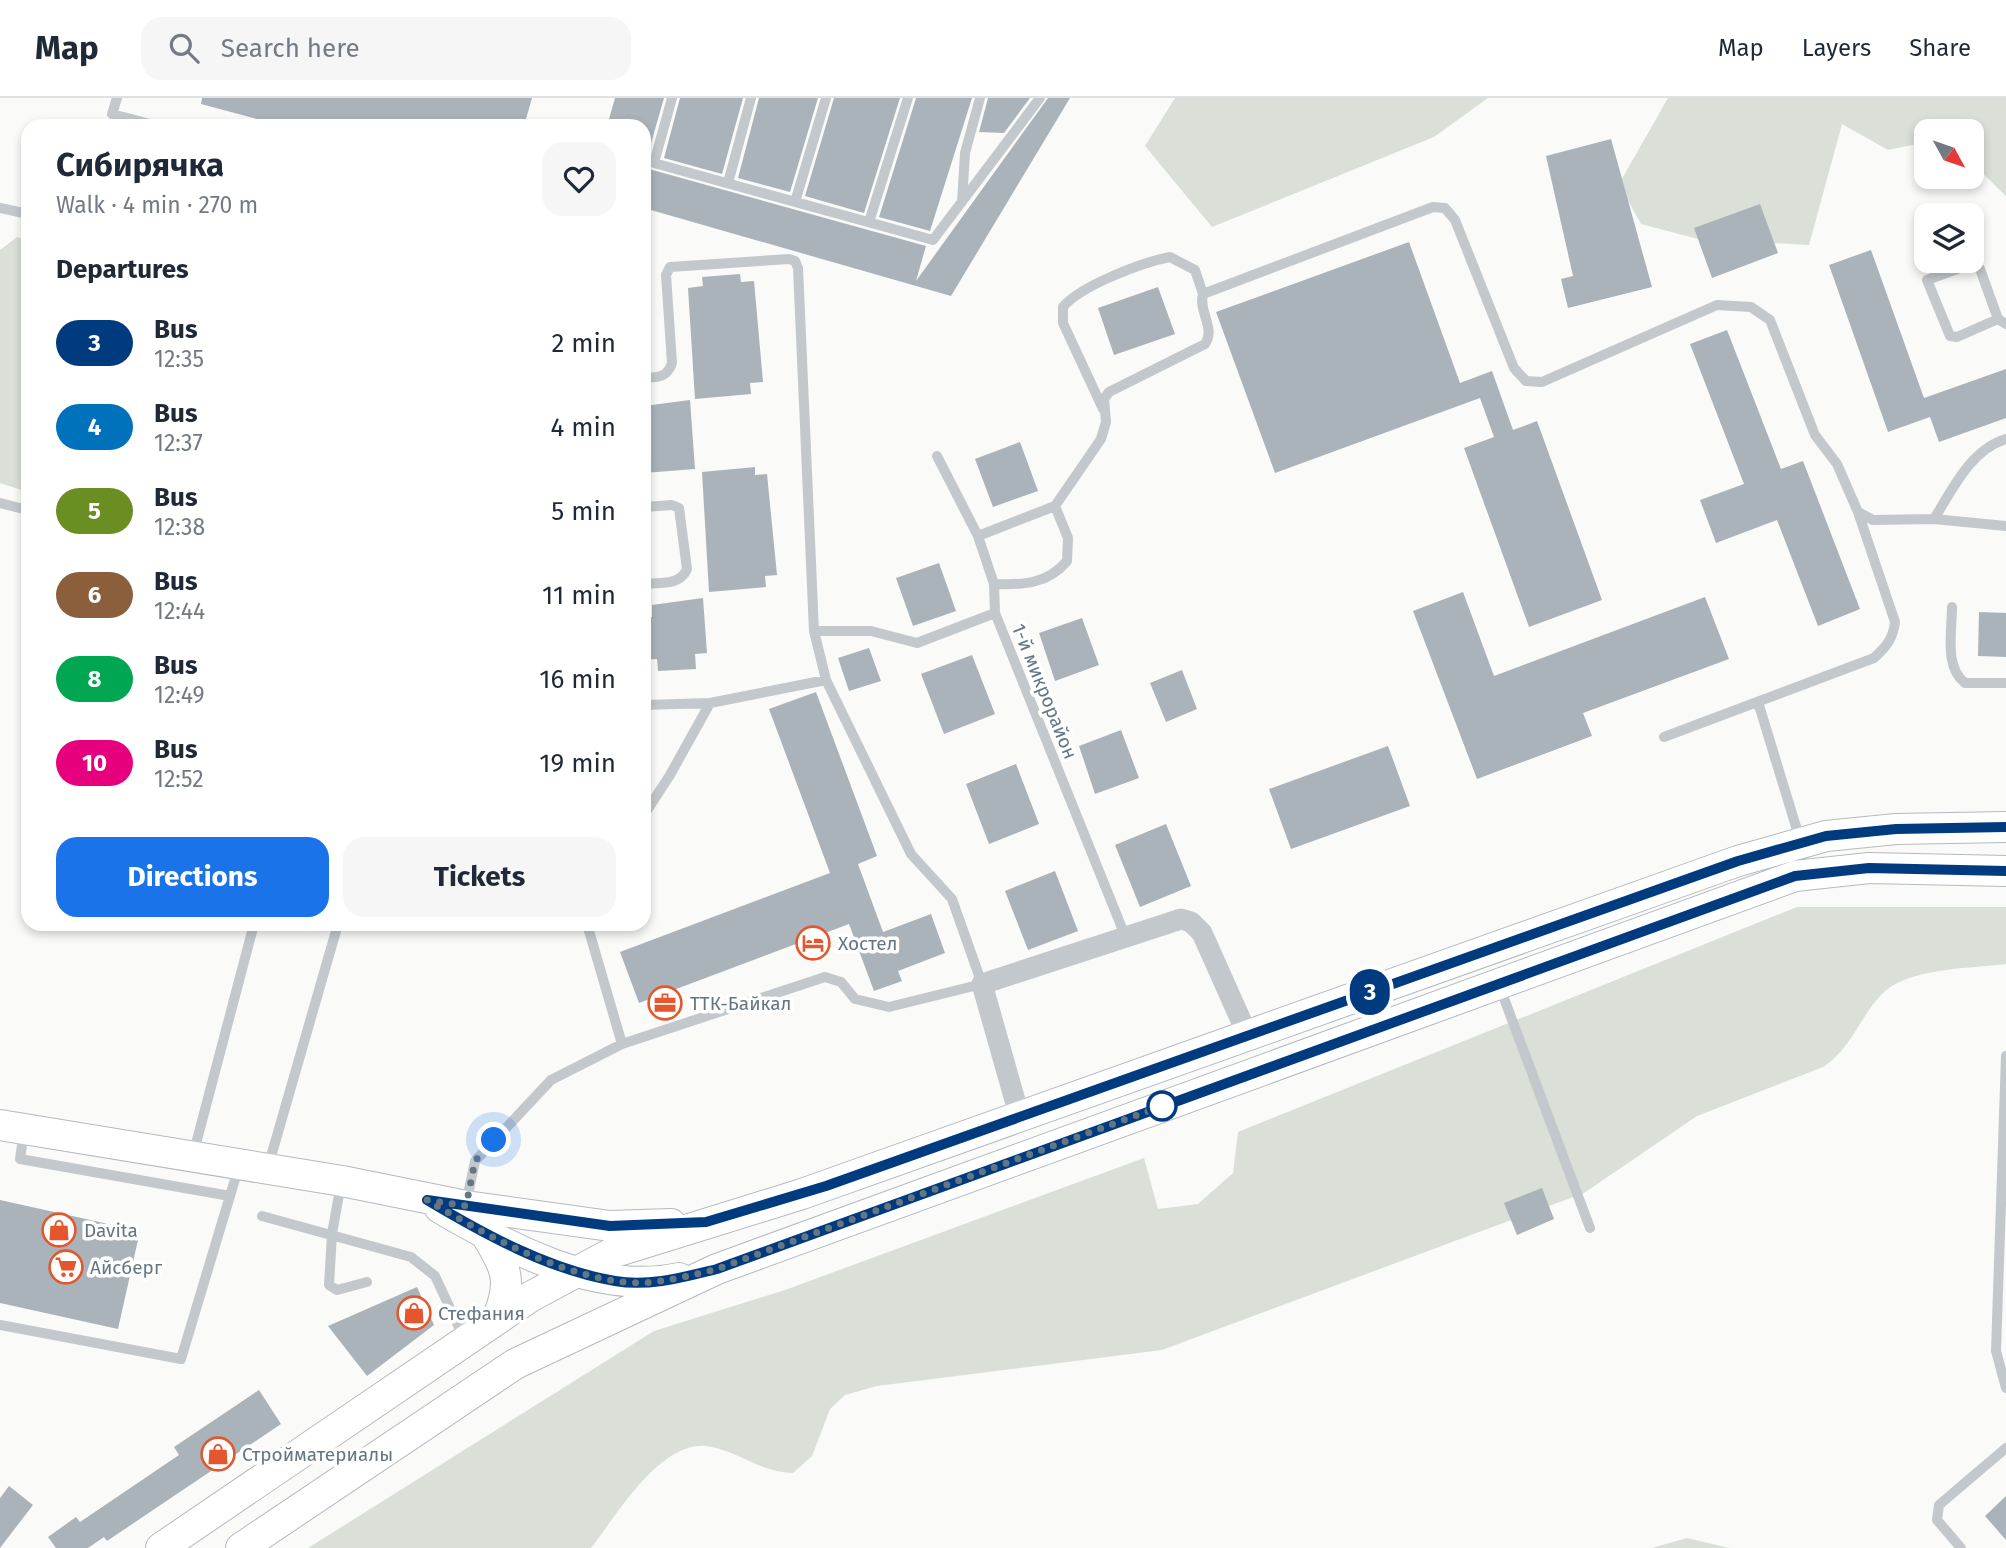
<!DOCTYPE html>
<meta charset="utf-8">
<style>
:root{--surface:#fff;--page:#f6f6f7;--text:#1f2937;--muted:#747a83;--line:#e0e1e3;--accent:#1a73e8}
body{margin:0;font-family:"Fira Sans",sans-serif;background:var(--page);color:var(--text);height:100vh;display:flex;flex-direction:column;font-size:26px;white-space:nowrap}
*{box-sizing:border-box;margin:0}
p{font-size:23px;color:var(--muted)}
.icon{flex:none;width:38px;height:38px;fill:none;stroke:currentColor;stroke-width:2;stroke-linecap:round;stroke-linejoin:round}
.map{position:relative;flex:1;overflow:hidden}
.side{position:absolute;left:21px;top:21px;width:630px;height:812px;display:flex;flex-direction:column;background:var(--surface);border-radius:21px;box-shadow:0 4px 10px #0003}
.side>*{flex:none}
.badge{padding:0 14px;border-radius:23px;font-size:24px;line-height:46px}
.needle{width:46px;rotate:130deg}
.fabs{position:absolute;left:1914px;top:21px;display:grid;gap:14px}
.fabs a{display:grid;place-items:center;width:70px;height:70px;border-radius:14px;background:var(--surface);box-shadow:0 4px 10px #0003;font-size:35px}
.you{position:absolute;width:35px;height:35px;margin:-18px;border:5px solid #fff;border-radius:50%;background:#1a73e8;box-shadow:0 0 0 10px #1a73e833}
.map>.badge{position:absolute;translate:-50% -50%;box-shadow:0 0 0 4px #fff}
h2{padding:0 35px;font-size:26px;line-height:63px}
.round{display:grid;place-items:center;flex:none;width:74px;height:74px;border-radius:21px;background:var(--page)}
.head{display:flex;align-items:center;justify-content:space-between;height:119px;padding:0 35px}
h1{font-size:33px;font-weight:700;line-height:52px}
.action{display:flex;gap:14px;margin-top:auto;padding:14px 35px}
.action a{flex:1;height:80px;border-radius:21px;background:var(--accent);color:#fff;font-size:28px;font-weight:700;line-height:80px;text-align:center}
.action a+a{background:var(--page);color:var(--text)}
ul{padding:0;list-style:none}
li{display:flex;align-items:center;gap:21px;height:84px;padding:0 35px}
li div{flex:1}
li b{display:block;font-size:26px}
li em{font-style:normal}
li .badge{min-width:77px;font-weight:700;text-align:center}
header{display:flex;align-items:center;gap:42px;box-sizing:border-box;height:98px;padding:0 35px;background:var(--surface);border-bottom:2px solid var(--line)}
header strong{font-size:33px}
nav{display:flex;gap:38px;margin-inline-start:auto;font-size:24px}
.search{width:490px;height:63px;background:var(--page);display:flex;align-items:center;gap:18px;box-sizing:border-box;padding:0 24px;border-radius:21px;color:var(--muted);font-size:26px}
.map>svg:first-child{display:block}
.green{fill:#dadfd7}
.building{fill:#aab3b9}
.lines{fill:none;stroke-linecap:round;stroke-linejoin:round}
.secondary-casing{stroke:#b3babf;stroke-width:32}
.service{stroke:#c3c8cc;stroke-width:10}
.minor{stroke:#c3c8cc;stroke-width:21}
.secondary{stroke:#fff;stroke-width:30}
.line-casing{stroke:#fff;stroke-width:16}
.line{stroke:#003b80;stroke-width:10}
.walk{stroke:#657683;stroke-width:7;stroke-dasharray:0 12.6}
.stop-dot{fill:#fff;stroke:#003b80;stroke-width:3.5}
.labels{text-anchor:middle;stroke-width:7;stroke-linejoin:round;paint-order:stroke}
.street-label{font-size:19px;fill:#657683;stroke:#fff}
.poi-label{font-size:19px;fill:#657683;stroke:#fff;text-anchor:start}
</style>
<header>
<strong>Map</strong>
<div class="search"><svg class="icon" aria-label="search" viewBox="0 0 24 24"><circle cx="10" cy="10" r="6"/><path d="M15 15l6 6"/></svg>Search here</div>
<nav><a>Map</a><a>Layers</a><a>Share</a></nav>
</header>
<div class="map">
<svg width="2006" height="1450" viewBox="0 0 2006 1450">
<rect width="100%" height="100%" fill="#fafaf8"/>
<!-- green -->
<path class="green" d="M1175,0h313l-54,39 -222,90 -67,-81z
M1668,0h338v98l-34,-33v-32h-45v11l-39,8 -46,-26 -33,121 -111,-6 -57,-15 -22,-40z
M17,139l11,4v251l-28,-9v-233z
M1797,809h209v57c-37,5 -99,3 -125,31 -22,23 -29,53 -58,72l-126,49 -113,77 -422,157 -285,36 -32,9 -15,14 -18,47 -19,17c-35,-2 -50,-19 -81,-26 -49,-12 -95,68 -121,101h-283l346,-217 131,-41 359,-132 14,51 40,-5 35,-31 5,-41z
M1687,1440l42,10h-77z"/>
<!-- building -->
<path class="building" d="M202,0h330l-8,28h-241l-82,-22z
M615,0h49l-18,63 3,8 277,77 -10,35 132,-183h22l-119,198 -307,-88v-82h-37z
M680,0h63l-21,76 -58,-16z
M759,0h59l-28,94 -52,-14z
M834,0h66l-36,115 -59,-17z
M916,0h56l-42,133 -51,-14z
M988,0h42l-26,35 -25,-1z
M1611,41l41,148 -84,21 -7,-29 12,-3 -27,-120z
M1760,106l18,49 -66,25 -18,-50z
M1409,144l51,141 32,-12 21,59 24,-9 65,179 -73,27 -65,-179 30,-11 -14,-39 -205,75 -59,-161z
M1871,152l53,148 82,-29v49l-67,24 -9,-25 -42,15 -59,-167z
M740,176l1,8 13,-1 9,101 -13,1 1,11 -56,5 -7,-111 15,-2 -1,-9z
M1158,189l17,47 -61,21 -16,-47z
M1727,232l54,139 22,-8 57,148 -42,17 -41,-106 -61,23 -16,-43 44,-16 -54,-140z
M690,302l5,69 -51,4v-67z
M1020,344l18,49 -45,16 -18,-48z
M755,369v8l12,-1 10,101 -12,1 1,11 -57,5 -7,-120z
M939,465l17,48 -43,15 -17,-48z
M1463,494l31,84 211,-79 24,62 -146,54 9,23 -115,43 -64,-168z
M703,500l4,55 -12,1 1,15 -38,2 -1,-12 -13,1v-42l8,-1v-12z
M1979,514l27,1v44l-28,-1z
M1082,520l17,47 -44,16 -16,-48z
M869,550l12,33 -32,10 -11,-33z
M972,557l23,59 -51,20 -23,-60z
M1182,572l15,39 -31,13 -16,-39z
M816,594l61,164 -19,8 25,68 48,-18 14,39 -47,18 4,10 -28,10 -25,-67 -210,79 -19,-51 210,-79 -61,-164z
M1121,632l18,48 -44,16 -16,-48z
M1388,648l22,60 -119,43 -22,-60z
M1016,666l23,60 -50,20 -23,-60z
M1166,726l25,62 -51,21 -25,-62z
M1055,773l23,60 -50,19 -23,-59z
M1542,1090l12,31 -37,16 -13,-32z
M0,1102l140,31 -22,98 -118,-26z
M417,1189l17,38 -67,51 -39,-50z
M259,1292l22,34 -174,117 -3,-4 -16,11h-32l-8,-11 28,-20 4,5 99,-67 -5,-8z
M9,1388l24,19 -33,43v-50z
M2006,1398v44l-21,-24z"/>
<g class="lines">
<defs>
<path id="secondary" d="M0,1027l342,56 124,25 144,20 61,-2
M440,1110c68,40 158,88 239,70
M486,1137c21,33 27,47 11,84
M161,1450l369,-251 82,-44 190,-59 936,-333 88,-25 70,-7 110,-2
M241,1450l274,-184 202,-95 1078,-393 74,-8 137,3"/>
</defs>
<!-- secondary casing -->
<use href="#secondary" class="secondary-casing"/>
<!-- service -->
<path class="service" d="M117,0l-5,16 46,12
M672,0l-18,65 279,77 107,-142
M728,85l23,-85
M795,104l31,-104
M962,104l3,-49 15,-55
M0,110l28,6
M869,124l39,-124
M1998,221l-41,18 -7,-1 -23,-56 44,-16 9,5 18,50 8,5
M644,280c14,-1 23,0 28,-15l-6,-88 4,-8 119,-8 6,2 3,7 16,363h57l46,12 78,-30
M1103,311l-40,-86v-16c17,-21 80,-45 107,-50l25,13 8,24
M937,358l41,80 16,48
M0,405l28,7
M1055,408l13,32 -1,23c-19,23 -44,24 -73,23l1,29 131,325
M644,409l28,-2 7,3 8,61c-7,17 -27,13 -43,15
M1934,421l72,7
M978,438l77,-30 46,-67 5,-17 -2,-23 5,-7 96,-48c11,-16 -7,-32 -2,-50l230,-87 12,1 10,12 59,148 12,13 16,1 175,-77 34,2 19,13 45,115 22,29 21,48 15,8 61,-1c18,-29 37,-70 72,-80
M1952,509c0,26 -8,59 13,76h41
M814,533l12,49
M1758,604l43,141
M1664,639l210,-79c12,-11 19,-19 21,-36l-37,-110
M644,717l26,-40 40,-72
M587,826l35,120
M1499,887l91,243
M2006,958l-10,295 10,37
M24,1033l-4,28 210,37
M193,1057l61,-231
M268,1069l70,-243
M341,1085l-9,51 -3,51 8,5 30,-8
M466,1106l9,-43 76,-81 71,-36 203,-67 16,5 14,17 34,8 93,-23 -30,-85 -41,-45 -85,-174 -116,23 -66,2
M262,1118l149,41 24,19 29,62
M0,1227l181,34 58,-193
M1961,1450l-24,-28 2,-15 67,-57"/>
<!-- minor -->
<path class="minor" d="M1020,1020l-38,-134 199,-65 10,3 11,11 46,103"/>
<!-- secondary -->
<use href="#secondary" class="secondary"/>
</g>
<g class="lines">
<defs>
<path id="line" d="M2006,729l-110,2 -70,7 -88,25 -912,325 -120,36 -96,4 -183,-26c57,34 122,70 188,81 34,6 69,-4 102,-12l1078,-393 74,-8 137,3"/>
</defs>
<!-- line casing -->
<use href="#line" class="line-casing"/>
<!-- line -->
<use href="#line" class="line"/>
<!-- walk -->
<path class="walk" d="M494,1042l-19,21 -9,45 -39,-6c57,34 122,70 188,81 34,6 69,-4 102,-12l445,-163"/>
</g>
<!-- icons -->
<defs>
<symbol id="hotel-ring" viewBox="-11 -11 22 22"><circle r="9.5" fill="#fff" stroke="#e4572e" stroke-width="1.5"/><path d="M-6-4.5h1.5V1H6V5H4.5V3h-9V5H-6ZM-4 0a1.8 1.8 0 1 1 3.6 0ZM.5 0V-2.5h3Q6-2.5 6 0Z" fill="#e4572e"/></symbol>
<symbol id="office-ring" viewBox="-11 -11 22 22"><circle r="9.5" fill="#fff" stroke="#e4572e" stroke-width="1.5"/><path d="M-6-3h4V-5.5h4V-3h4V5H-6ZM-1-4.5V-3h2v-1.5ZM-6 0V1H6V0Z" fill="#e4572e"/></symbol>
<symbol id="shop-ring" viewBox="-11 -11 22 22"><circle r="9.5" fill="#fff" stroke="#e4572e" stroke-width="1.5"/><path d="M-5-2.5h2.3a2.7 3.5 0 0 1 5.4 0H5L5.5 6h-11ZM-1.5-2.5h3a1.5 2.3 0 0 0-3 0Z" fill="#e4572e"/></symbol>
<symbol id="supermarket-ring" viewBox="-11 -11 22 22"><circle r="9.5" fill="#fff" stroke="#e4572e" stroke-width="1.5"/><path d="M-6-5.5h2.5l.6 2H6L4.5 2H-2.5L-4.4-4H-6ZM-1.5 3.2a1.3 1.3 0 1 0 .1 0ZM3 3.2a1.3 1.3 0 1 0 .1 0Z" fill="#e4572e"/></symbol>
</defs>
<g fill-rule="evenodd">
<use href="#hotel-ring" x="794" y="826" width="38" height="38"/>
<use href="#office-ring" x="646" y="886" width="38" height="38"/>
<use href="#shop-ring" x="40" y="1113" width="38" height="38"/>
<use href="#supermarket-ring" x="47" y="1150" width="38" height="38"/>
<use href="#shop-ring" x="395" y="1196" width="38" height="38"/>
<use href="#shop-ring" x="199" y="1337" width="38" height="38"/>
</g>
<!-- markers -->
<circle class="stop-dot" cx="1162" cy="1008" r="14"/>
<g class="labels">
<!-- street labels -->
<g class="street-label">
<text transform="translate(1045 593) rotate(68)" y="7">1-й микрорайон</text>
</g>
<!-- poi labels -->
<g class="poi-label">
<text x="838" y="852">Хостел</text>
<text x="690" y="912">ТТК-Байкал</text>
<text x="84" y="1139">Davita</text>
<text x="90" y="1176">Айсберг</text>
<text x="438" y="1222">Стефания</text>
<text x="242" y="1363">Стройматериалы</text>
</g>
</g>
</svg>
<div class="fabs">
<a><svg class="needle" viewBox="-14 -14 28 28"><path d="M0-13l5 13h-10z" fill="#e53935"/><path d="M0 13l5-13h-10z" fill="#747a83"/></svg></a>
<a><svg class="icon" aria-label="layers" viewBox="0 0 24 24"><path d="M12 4l9 5-9 5-9-5zM3 14l9 5 9-5"/></svg></a>
</div>
<div class="you" style="left:494px;top:1042px"></div>
<b class="badge" style="left:1370px;top:894px;background:#003b80;color:#fff">3</b>
<section class="side">
<div class="head"><div><h1>Сибирячка</h1><p>Walk · 4 min · 270 m</p></div><a class="round"><svg class="icon" aria-label="heart" viewBox="0 0 24 24"><path d="M12 20l-8-8c-3-5 5-10 8-4 3-6 11-1 8 4z"/></svg></a></div>
<h2>Departures</h2>
<ul>
<li><span class="badge" style="background:#003b80;color:#fff">3</span><div><b>Bus</b><p>12:35</p></div><em>2 min</em></li>
<li><span class="badge" style="background:#0072bc;color:#fff">4</span><div><b>Bus</b><p>12:37</p></div><em>4 min</em></li>
<li><span class="badge" style="background:#6b8e23;color:#fff">5</span><div><b>Bus</b><p>12:38</p></div><em>5 min</em></li>
<li><span class="badge" style="background:#8b5e3c;color:#fff">6</span><div><b>Bus</b><p>12:44</p></div><em>11 min</em></li>
<li><span class="badge" style="background:#00a651;color:#fff">8</span><div><b>Bus</b><p>12:49</p></div><em>16 min</em></li>
<li><span class="badge" style="background:#e6007e;color:#fff">10</span><div><b>Bus</b><p>12:52</p></div><em>19 min</em></li>
</ul>
<div class="action"><a>Directions</a><a>Tickets</a></div>
</section>
</div>
